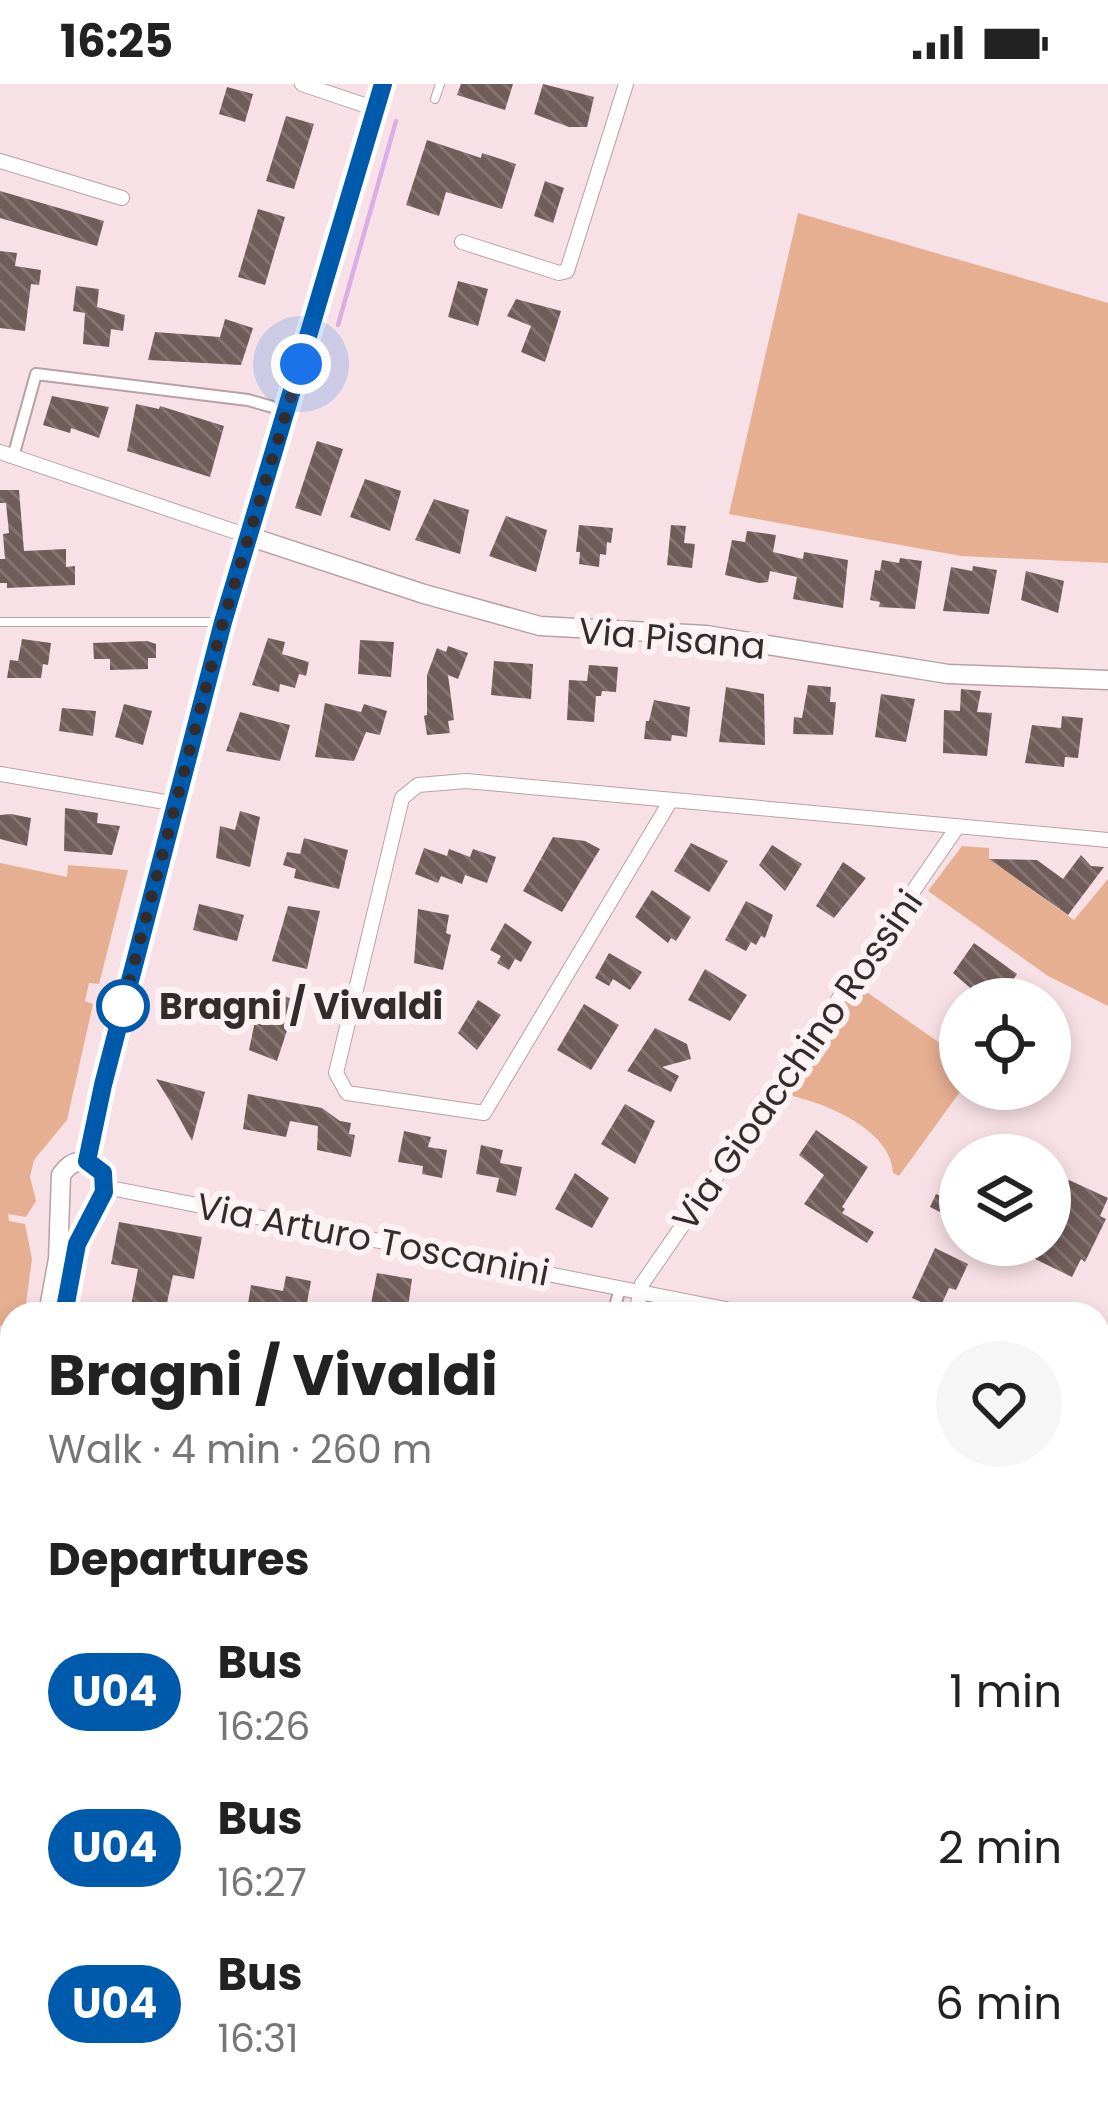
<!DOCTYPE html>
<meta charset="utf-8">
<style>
:root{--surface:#fff;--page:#f6f6f6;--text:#222;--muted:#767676}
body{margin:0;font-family:Poppins,sans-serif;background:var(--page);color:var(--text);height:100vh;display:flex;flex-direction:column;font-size:45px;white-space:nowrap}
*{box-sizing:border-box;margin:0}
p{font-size:39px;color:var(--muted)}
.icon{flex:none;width:66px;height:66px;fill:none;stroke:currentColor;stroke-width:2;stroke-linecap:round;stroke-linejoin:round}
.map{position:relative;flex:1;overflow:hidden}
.drawer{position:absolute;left:0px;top:1218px;width:1110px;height:807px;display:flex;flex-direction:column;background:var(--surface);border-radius:36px 36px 0 0;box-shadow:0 6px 18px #0003}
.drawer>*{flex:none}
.badge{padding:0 24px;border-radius:39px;font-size:42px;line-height:78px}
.buttons{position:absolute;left:939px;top:894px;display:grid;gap:24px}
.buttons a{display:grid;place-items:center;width:132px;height:132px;border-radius:50%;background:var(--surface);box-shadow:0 6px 18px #0003;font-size:60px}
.you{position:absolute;width:60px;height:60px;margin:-30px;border:9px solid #fff;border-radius:50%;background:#1a73e8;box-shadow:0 0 0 18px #1a73e833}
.map>.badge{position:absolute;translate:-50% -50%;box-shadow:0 0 0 6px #fff}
h2{padding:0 48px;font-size:45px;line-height:108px}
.round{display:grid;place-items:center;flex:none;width:126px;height:126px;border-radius:63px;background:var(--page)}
.summary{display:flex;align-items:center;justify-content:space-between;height:204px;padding:0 48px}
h1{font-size:57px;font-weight:700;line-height:90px}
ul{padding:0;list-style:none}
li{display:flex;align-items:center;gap:36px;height:156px;padding:0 48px}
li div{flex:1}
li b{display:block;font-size:45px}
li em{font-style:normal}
li .badge{min-width:132px;font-weight:700;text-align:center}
.status{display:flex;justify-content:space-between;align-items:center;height:84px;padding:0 60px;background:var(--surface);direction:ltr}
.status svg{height:33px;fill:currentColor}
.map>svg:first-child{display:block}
.pitch{fill:#e6af91}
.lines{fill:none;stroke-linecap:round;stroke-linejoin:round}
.stream{stroke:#d9ade8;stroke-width:4.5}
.building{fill:url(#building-back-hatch)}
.service-casing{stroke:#b7a1a6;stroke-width:10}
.pedestrian-casing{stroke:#b7a1a6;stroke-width:14}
.minor-casing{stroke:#b7a1a6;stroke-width:16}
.tertiary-casing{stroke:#b7a1a6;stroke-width:21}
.secondary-casing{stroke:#b7a1a6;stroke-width:24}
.service{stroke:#fff;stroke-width:8}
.pedestrian{stroke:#fff;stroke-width:10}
.minor{stroke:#fff;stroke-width:14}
.tertiary{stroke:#fff;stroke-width:18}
.secondary{stroke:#fff;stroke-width:21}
.line-casing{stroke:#fff;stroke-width:27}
.line{stroke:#005aab;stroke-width:18}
.walk{stroke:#342b2d;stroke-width:12;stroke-dasharray:0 21.6}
.stop-dot{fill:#fff;stroke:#005aab;stroke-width:6}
.labels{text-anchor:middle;stroke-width:12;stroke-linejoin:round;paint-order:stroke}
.street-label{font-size:36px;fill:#342b2d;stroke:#fcf2f4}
.stop-label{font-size:36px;font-weight:bold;fill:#342b2d;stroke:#fcf2f4;text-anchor:start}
</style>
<div class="status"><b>16:25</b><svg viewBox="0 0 49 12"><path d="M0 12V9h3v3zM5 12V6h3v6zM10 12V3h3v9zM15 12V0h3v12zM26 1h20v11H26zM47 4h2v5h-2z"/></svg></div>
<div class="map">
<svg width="1108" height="2024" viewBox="0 0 1108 2024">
<defs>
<pattern id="building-back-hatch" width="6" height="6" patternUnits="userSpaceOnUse" patternTransform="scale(3)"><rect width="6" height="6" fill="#705c59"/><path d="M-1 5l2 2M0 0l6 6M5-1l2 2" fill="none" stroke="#847573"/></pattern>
</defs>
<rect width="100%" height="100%" fill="#f8e1e6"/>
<!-- pitch -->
<path class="pitch" d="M798,129l310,90v260l-147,-7 -232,-42z
M962,762l27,2v11l85,61 34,-41v127l-60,-30 -120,-85z
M0,779l67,14 1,-12 60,5 -29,114 -10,-1 -4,18 8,3 -26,116 -33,40 -4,17 6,24 -10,16 -18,-3 1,7 16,3 7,35 -7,52 -13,3v9l-12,3z
M858,902l102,71 2,32 -63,87 -6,-3c-2,-45 -72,-72 -110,-79z"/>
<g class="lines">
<!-- stream -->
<path class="stream" d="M338,241l58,-204"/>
</g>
<!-- building -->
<path class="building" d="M461,0h52l-8,26 -48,-15z
M543,0l51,13 -7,30h-18l-35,-13z
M227,3l26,7 -8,28 -26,-8z
M286,32l28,8 -20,65 -28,-8z
M427,56l54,18 1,-5 34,11 -14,45 -56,-17 -7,24 -33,-11z
M545,97l19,7 -11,35 -19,-7z
M0,107l104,30 -7,25 -97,-28z
M258,125l27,8 -20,68 -27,-8z
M0,167l17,2 -2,13 26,4 -2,15 -8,-1 -6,47 -25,-3z
M458,197l30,8 -10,37 -30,-9z
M76,202l23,3 -2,18 28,8 -2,16 -12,-2 -2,18 -26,-3 2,-31 -12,-2z
M516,215l45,12 -16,51 -24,-10 10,-26 -24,-10z
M225,235l28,9 -12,37 -93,-5 7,-28 65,5z
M52,312l57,11 -10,31 -28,-10 -1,5 -27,-8z
M136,320l23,5 1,-3 64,20 -14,51 -83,-26z
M317,357l26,8 -22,67 -26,-8z
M365,395l36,12 -11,40 -40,-14z
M0,406h19l5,61 42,-2v18l9,-1v19l-68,3v-5h-7v-24h5l-2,-25 6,-1 -3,-30h-6z
M434,415l35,11 -9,44 -45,-14z
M506,432l41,14 -11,42 -47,-16z
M579,441l34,3 -2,15 -4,-1 -1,13 -6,-1 -1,13 -20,-3 1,-12h-4z
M671,441l15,1 -2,17 11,1 -3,24 -25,-3z
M747,447l29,4 -3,17 30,7 1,-7 44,8 -5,48 -50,-9 4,-22 -27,-6 -2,11 -9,1 -34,-8 7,-35 13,2z
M900,474l22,3 -7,48 -36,-2 1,-5 -10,-2 5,-30 5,1 2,-11 17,3z
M973,482l24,4 -8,44 -46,-3 8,-44 21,4z
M1026,487l38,10 -6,32 -37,-13z
M268,554l17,4 -3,12 27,8 -3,14 -7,-2 -4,14 -15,-4 -1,8 -27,-7z
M22,555l29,4 -3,22 -5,-1 -2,14h-34l3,-18 8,1z
M360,556l34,2 -3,35 -33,-3z
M147,557l9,3v14h-8v11l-38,1v-11h-16l-1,-16z
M448,562l20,7 -10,26 -10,-4 6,45 -6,1 2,12 -23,2 -3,-19 3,-1v-40l10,-27 9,4z
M494,577l39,3 -2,35 -40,-4z
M589,581l29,2 -2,25 -14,-1 -1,5h-5l-2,26 -27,-2 2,-40 18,1z
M808,601l23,2 -1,15h6l-3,33 -40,-1 1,-17 8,1z
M726,603l38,7 1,51 -46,-3z
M961,605l20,2 -4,21 15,1 -5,43 -44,-3 1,-43 16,1z
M881,610l34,5 -9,43 -31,-5z
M654,616l36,7 -3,30 -15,-2 -1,6 -27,-2 2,-18h3z
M325,619l36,9 3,-8 23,7 -7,24 -14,-3 -12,29 -39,-4z
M124,620l28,7 -9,34 -28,-8z
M62,624l34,3 -3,25 -34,-5z
M240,628l50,13 -10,36 -54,-10z
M1062,632l21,2 -5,40 -13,-1 -1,10 -39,-4 7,-38 29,3z
M65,724l33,5 -1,10 23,3 -8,29 -48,-4z
M240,727l20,6 -10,50 -34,-9 4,-32 15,4z
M11,730l20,4 -4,28 -27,-7v-24z
M553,753l32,4 15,8 -38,63 -39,-21z
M304,754l44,12 -9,39 -45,-11 2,-9 -13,-4 4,-13 13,2z
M691,759l37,18 -19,31 -35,-21z
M772,761l30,19 -17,27 -26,-26z
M424,764l23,8 2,-7 21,8 3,-8 23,8 -9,26 -22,-8 -3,9 -21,-8 -3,7 -23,-9z
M1081,771l10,11 13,1 -36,48 -79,-56 48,1 26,19z
M843,778l23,16 -32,40 -18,-12z
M652,806l39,27 -15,24 -5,-3 -3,5 -33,-26z
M746,817l27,14 -8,23 -4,-2 -5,9 -5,-3 -5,9 -21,-11z
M199,820l45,11 -7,26 -44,-11z
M288,822l32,5 -13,58 -35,-8z
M418,825l31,6 -3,18 5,2 -8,35 -29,-7z
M505,839l27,19 -11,20 -6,-3 -6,11 -12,-7 4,-7 -11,-6z
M974,859l43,31 -17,25h-17l-30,-26z
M609,869l33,19 -12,18 -17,-11 -4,7 -14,-8z
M705,885l42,26 -17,26 -42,-21z
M282,912l15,4 -20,61 -28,-11 11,-53 20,5z
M478,916l23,15 -24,35 -19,-17z
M584,920l35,21 -28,45 -34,-20z
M655,944l32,16 4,15 -29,8 17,9 -8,16 -44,-21z
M156,995l49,13 -13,49 -21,-38z
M248,1010l74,14 18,13 11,2 -2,11 6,1 -4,22 -34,-7 1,-24 -28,-5 -4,16 -43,-8z
M625,1020l30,17 -20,43 -34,-20z
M816,1046l52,37 -26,40 3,2 -3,4 32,19 -7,11 -63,-39 20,-29 -25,-20z
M404,1047l27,6 -3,10 19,3 -5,28 -20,-4 1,-8 -25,-4z
M481,1061l22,5 -3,13 22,4 -6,29 -20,-4 3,-14 -23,-4z
M960,1072v66l-30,-15 6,-13 5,2z
M575,1089l34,25 -17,30 -37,-19z
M1069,1096l39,18 -8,18 6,3 -21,43 -4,-3 -9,18 -39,-19 6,-13h11v-13l17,-35 -5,-2z
M119,1138l83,15 -8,42 -21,-4 -8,37 -34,-6 7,-37 -27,-5z
M935,1164l33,16 -12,26 -7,-2 -10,22 -27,-12z
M377,1189l35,6 -5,35h-38z
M286,1192l25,5 -6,33h-44l-14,-4 4,-25 32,6z"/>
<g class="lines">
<defs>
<path id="service" d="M435,15l5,-15
M0,538h220
M1098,1423l10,7
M425,2013l6,11
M938,2024l7,-11"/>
<path id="pedestrian" d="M13,373l23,-83 212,26 39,11
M613,1230l7,-26"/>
<path id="minor" d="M302,0l74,25
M0,77l122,37
M462,158l97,31 8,-2 59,-187
M0,368l248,84
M0,690l177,30
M671,716l-187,313 -137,-20 -11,-20 66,-275 16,-13 48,-4 642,59
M105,1103l646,127
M636,1230l6,-30 314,-455
M0,1266l12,3
M1098,1635l10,10
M369,2024v-11
M379,2024l8,-11"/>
<path id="tertiary" d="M248,452l176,58 116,32 166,9 242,39 160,6
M87,1077l16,-76 120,-463 160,-538
M48,1230l10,-55 3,-84c10,-15 24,-18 38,-8l6,20 -28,57 -13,70
M0,1496l12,-67
M0,1582l12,-63
M0,1915l12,2
M459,2013l25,11"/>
<path id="secondary" d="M1098,1286l10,-13
M521,2024l17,-11
M554,2024l5,-11"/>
</defs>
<!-- service casing -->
<use href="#service" class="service-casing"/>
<!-- pedestrian casing -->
<use href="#pedestrian" class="pedestrian-casing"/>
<!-- minor casing -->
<use href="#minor" class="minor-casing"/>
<!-- tertiary casing -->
<use href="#tertiary" class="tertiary-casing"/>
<!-- secondary casing -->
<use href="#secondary" class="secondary-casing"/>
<!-- service -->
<use href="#service" class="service"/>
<!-- pedestrian -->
<use href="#pedestrian" class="pedestrian"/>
<!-- minor -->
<use href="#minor" class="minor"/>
<!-- tertiary -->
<use href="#tertiary" class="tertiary"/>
<!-- secondary -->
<use href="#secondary" class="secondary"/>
</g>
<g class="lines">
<defs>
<path id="line" d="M64,1230l13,-70 27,-52 -1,-19 -16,-12 16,-76 120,-463 160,-538"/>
</defs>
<!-- line casing -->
<use href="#line" class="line-casing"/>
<!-- line -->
<use href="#line" class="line"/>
<!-- walk -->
<path class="walk" d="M123,922l-2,8 102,-392 78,-258"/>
</g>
<!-- markers -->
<circle class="stop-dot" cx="123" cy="922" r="24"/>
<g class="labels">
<!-- street labels -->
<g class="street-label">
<text transform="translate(672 554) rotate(5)" y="13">Via Pisana</text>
<text transform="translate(797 976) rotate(-55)" y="13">Via Gioacchino Rossini</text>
<text transform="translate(373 1155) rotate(11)" y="13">Via Arturo Toscanini</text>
</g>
<!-- stop labels -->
<g class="stop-label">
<text x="159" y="935">Bragni / Vivaldi</text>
</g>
</g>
</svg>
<div class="buttons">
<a><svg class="icon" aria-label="locate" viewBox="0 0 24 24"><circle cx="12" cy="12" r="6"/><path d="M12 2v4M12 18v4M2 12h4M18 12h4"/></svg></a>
<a><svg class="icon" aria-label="layers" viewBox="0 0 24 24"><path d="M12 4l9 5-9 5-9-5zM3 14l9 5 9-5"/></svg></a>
</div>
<div class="you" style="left:301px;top:280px"></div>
<section class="drawer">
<div class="summary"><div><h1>Bragni / Vivaldi</h1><p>Walk · 4 min · 260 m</p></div><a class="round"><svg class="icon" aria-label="heart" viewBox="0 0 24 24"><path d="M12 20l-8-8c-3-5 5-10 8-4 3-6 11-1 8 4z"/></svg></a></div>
<h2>Departures</h2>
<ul>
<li><span class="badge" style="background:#005aab;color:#fff">U04</span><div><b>Bus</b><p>16:26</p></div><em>1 min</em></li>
<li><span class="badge" style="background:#005aab;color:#fff">U04</span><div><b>Bus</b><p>16:27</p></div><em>2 min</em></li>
<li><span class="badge" style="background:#005aab;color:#fff">U04</span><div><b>Bus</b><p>16:31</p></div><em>6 min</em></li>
</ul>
</section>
</div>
